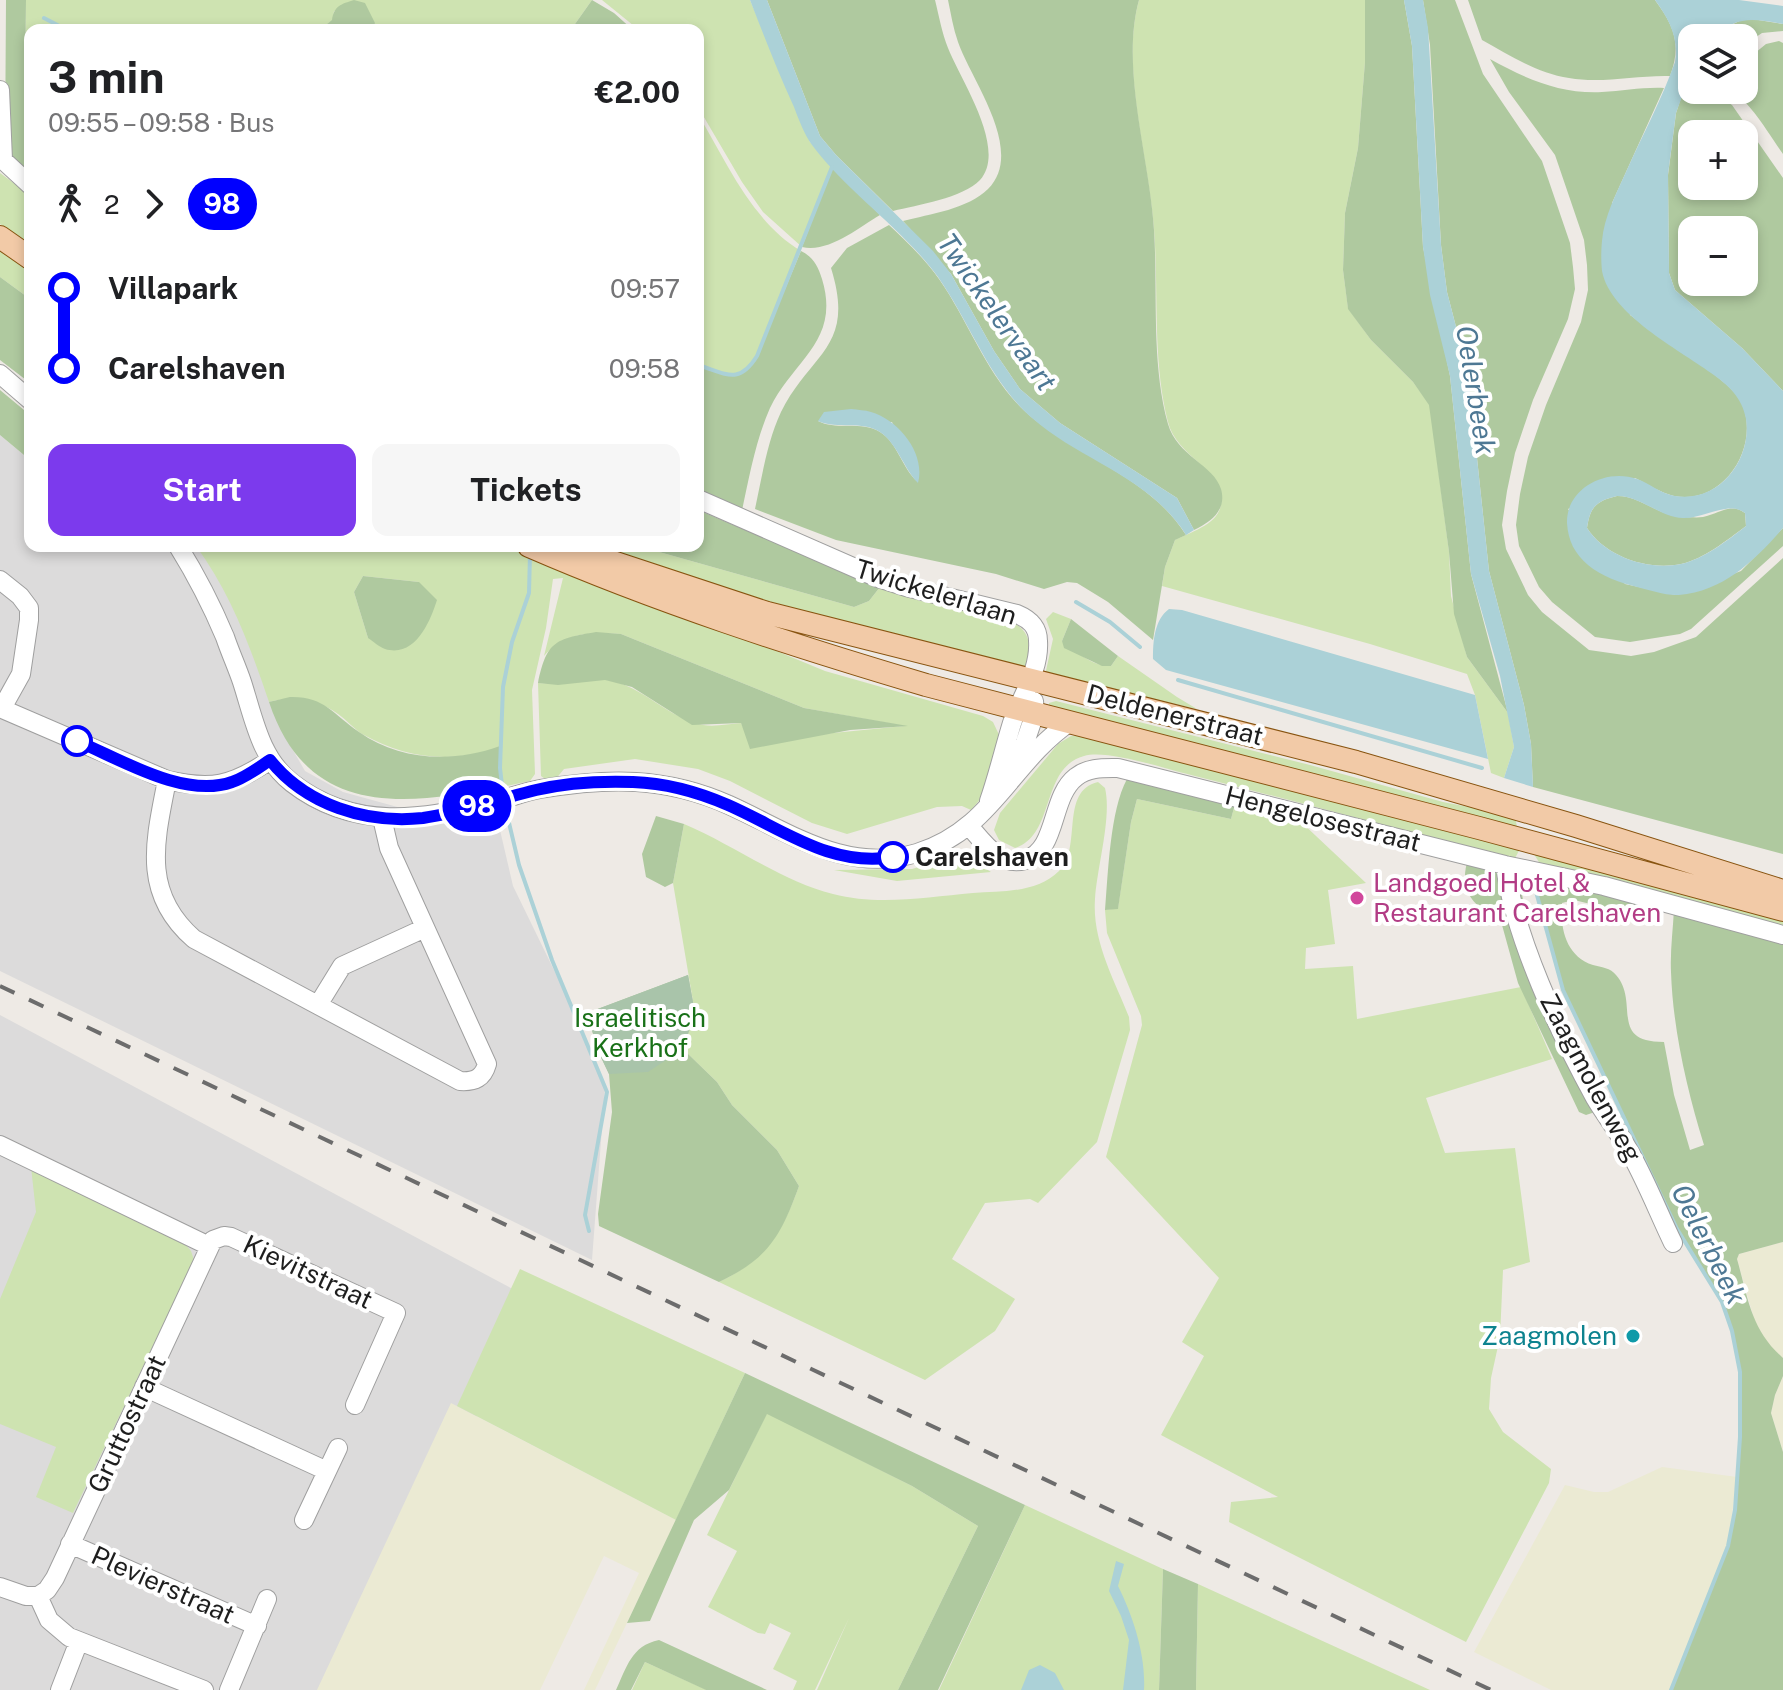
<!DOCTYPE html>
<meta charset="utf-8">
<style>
:root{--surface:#fff;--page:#f6f6f6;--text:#202124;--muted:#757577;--accent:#7c3aed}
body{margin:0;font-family:"Public Sans",sans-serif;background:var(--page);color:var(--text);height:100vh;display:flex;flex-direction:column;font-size:30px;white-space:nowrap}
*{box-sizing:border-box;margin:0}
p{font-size:26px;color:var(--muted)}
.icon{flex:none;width:44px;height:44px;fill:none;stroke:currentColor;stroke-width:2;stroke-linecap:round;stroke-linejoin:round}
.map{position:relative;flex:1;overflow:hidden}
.details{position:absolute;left:24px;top:24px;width:680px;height:528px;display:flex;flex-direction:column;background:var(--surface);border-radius:16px;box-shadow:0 4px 12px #0003}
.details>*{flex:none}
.badge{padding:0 16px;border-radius:26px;font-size:28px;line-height:52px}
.buttons{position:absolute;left:1678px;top:24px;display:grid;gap:16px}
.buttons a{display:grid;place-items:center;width:80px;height:80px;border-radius:16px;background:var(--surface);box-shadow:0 4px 12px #0003;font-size:40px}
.map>.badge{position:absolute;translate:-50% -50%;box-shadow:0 0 0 4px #fff}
.legs{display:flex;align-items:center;gap:12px;height:88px;padding:0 24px;font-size:26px}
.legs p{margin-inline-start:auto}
.overview{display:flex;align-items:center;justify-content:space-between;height:136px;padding:0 24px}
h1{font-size:44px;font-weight:700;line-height:60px}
.cta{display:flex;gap:16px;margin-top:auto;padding:16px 24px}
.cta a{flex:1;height:92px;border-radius:16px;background:var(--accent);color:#fff;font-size:32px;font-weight:700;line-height:92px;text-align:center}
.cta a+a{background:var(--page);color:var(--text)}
ul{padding:0 24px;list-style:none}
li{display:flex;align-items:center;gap:28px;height:80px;font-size:30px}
li i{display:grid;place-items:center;width:12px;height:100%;margin:0 10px;background:currentColor}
li i::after{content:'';width:20px;height:20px;margin:-10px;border:6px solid;border-radius:50%;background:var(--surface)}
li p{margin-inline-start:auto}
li:first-child i{background:linear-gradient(#0000 50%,currentColor 0)}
li:last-child i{background:linear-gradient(currentColor 50%,#0000 0)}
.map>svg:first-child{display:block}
.residential{fill:#dcdbdb}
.farmland{fill:#ebead3}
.grass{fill:#cee3b1;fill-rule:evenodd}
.forest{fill:#afc99f;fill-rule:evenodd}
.cemetery{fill:#a9c4aa}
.water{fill:#abd1d7;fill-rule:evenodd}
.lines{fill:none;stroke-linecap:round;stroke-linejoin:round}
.stream{stroke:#abd1d7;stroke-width:4}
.minor-casing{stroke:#9f9f9f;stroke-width:20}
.major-casing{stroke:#885410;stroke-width:24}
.minor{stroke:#fff;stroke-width:18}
.major{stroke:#f2caa7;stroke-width:22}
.rail{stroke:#6c6c6c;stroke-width:4;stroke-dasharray:16 16;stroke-linecap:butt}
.line-1-casing{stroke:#fff;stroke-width:18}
.line-1{stroke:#00f;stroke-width:12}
.stop-1-dot{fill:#fff;stroke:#00f;stroke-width:4}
.hotel-dot{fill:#d1479c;stroke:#fff;stroke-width:3}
.culture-dot{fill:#0f9aa8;stroke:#fff;stroke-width:3}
.labels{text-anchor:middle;stroke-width:8;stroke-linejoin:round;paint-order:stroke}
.street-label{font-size:26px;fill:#1e1e1e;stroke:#fff}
.stop-label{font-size:26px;font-weight:bold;fill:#1e1e1e;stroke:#fff;text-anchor:start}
.hotel-label{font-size:26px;fill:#b23c85;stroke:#fff;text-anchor:start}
.park-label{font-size:26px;fill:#197118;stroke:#fff}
.culture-label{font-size:26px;fill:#0d838f;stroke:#fff;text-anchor:end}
.water-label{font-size:28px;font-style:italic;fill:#4e7894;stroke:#fff}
</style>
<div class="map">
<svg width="1783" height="1690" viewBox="0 0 1783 1690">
<rect width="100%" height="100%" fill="#eeeae5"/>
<!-- residential -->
<path class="residential" d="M0,435l30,25v86h183l77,199 15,26 38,21 80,22 70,-14 20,86 59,121 33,81 -13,172 -592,-289z
M0,1015l522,279 -145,396h-377z"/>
<!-- farmland -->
<path class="farmland" d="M1783,1242v116l-16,-14 -11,-18 -19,-67 2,-5z
M1783,1376v76l-12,-39 4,-18z
M451,1403l225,117 -81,170h-11l55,-117 -35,-17 -64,134h-223z
M1662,1467l75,10 -9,69 -57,144h-120l-77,-38 91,-167 29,7h14z"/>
<!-- grass -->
<path class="grass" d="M26,0h566l-17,24 1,6h-203l2,-7 -41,-12 -1,9 -13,10h-290v152l-6,-4z
M602,0h148l60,142 22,26 -30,79 -39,-35 -21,-30 -44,-75v-77h-59z
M1139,0h226v62l-7,86 -13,65 -2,57 5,38 23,32 42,42 17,23 19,147 2,44 16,61 41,56 6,34 -10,31 -13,-5 -16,-78 -8,-21 -97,-30 -208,-58 3,-19 10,-27c16,-8 44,-16 46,-36 5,-34 -44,-46 -53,-82 -16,-63 -9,-130 -14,-193 -5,-70 -34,-162 -15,-229z
M698,114c28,47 54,108 103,137l-44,105c-18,29 -30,18 -59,9z
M0,173l30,22v51l-30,-22z
M0,248l30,22v29l-30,-22z
M196,546h325l304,125 158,45 10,6 8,17 -17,56 -13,15 -9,-4 -25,1 -90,27 -35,-11 -82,-42 -32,-12 -63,-10 -71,10 -9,11 -7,1 -7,-5 -3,-93c23,2 49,-6 69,-3 37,6 60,38 96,45 12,2 26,-1 38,-2l4,8 78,3 81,-8 -100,-18 -183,-74c-29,-2 -57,-2 -77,22l19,-78 -10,1 -7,49 -14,62 3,84 -5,7 -28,6 -2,-40c-48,17 -93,12 -138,-13 -8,-5 -15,-14 -24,-20 -22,-16 -43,-19 -69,-12 -19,-56 -38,-108 -73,-156zM363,576l56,6 -51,56 -14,-46z
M580,546h58l216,61 15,-6 11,-14 129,34c24,9 22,28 17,49l-352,-94z
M1053,612l18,7 -9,22c14,10 31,26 49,25l7,-10 59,41 20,12 -152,-34 8,-36 -7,-20z
M1056,701l254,64 133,37 72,14 2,11 -468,-121v-3z
M1089,735l432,112 -7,13c-108,-29 -215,-58 -323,-85 -25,-6 -84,-26 -107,-19 -44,12 -28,79 -69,92l-16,-8 -5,-10 6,-17 58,-69 13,-8z
M1098,782l7,6c7,29 -8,79 -10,111 -3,42 19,80 34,118l1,13 -33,112 -59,61 -8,-4 -45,4 -33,56 63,40 -20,32 -70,49 -206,-98c46,-22 63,-49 80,-96l-22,-36 -45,-45 -15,-23 -34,-33 12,-36 -22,-130 11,-59c50,21 97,57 149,70 45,12 94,3 140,-1 29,-2 64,0 86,-22 24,-23 0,-80 39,-89z
M1137,799l94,20 4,-15 64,16 67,63 -38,7 7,54 -29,4 -1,21 48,-3 4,53 164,-32 31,72 -126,39 19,55 70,-5 15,114 -27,8 -3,67 -9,41 -2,31 14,23 48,37 -2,14 -83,159 -237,-120 2,-20 47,-5 -117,-62 43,-79 -22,-14 37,-64 -113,-121 36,-132 -1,-9 -34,-83 -2,-23 13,-2 13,-86z
M1532,851l251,66v11l-241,-61z
M955,856l14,2 22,14 -94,9 -63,-11 78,-1z
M31,1167l154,77 6,7 3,9 -121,253 -37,-16 20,-50 -56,-23v-125l36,-87z
M520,1269l225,104 -69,147 -219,-114z
M767,1413l145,73 66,40 -80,164h-81l32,-72 -34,72h-22l4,-9 -24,-12 18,-36 -21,-10 -5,11 -7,-1 -50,-26 29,-56 -30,-16z
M1025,1505l138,64 -4,121h-220z
M1198,1584l232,106h-234z
M645,1662l62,28h-75z"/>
<!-- forest -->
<path class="forest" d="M6,0h20l-2,178 -19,-26z
M354,0l11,3 10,20 -2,7h-53l12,-10c2,-14 9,-16 22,-20z
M592,0l22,13 19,17h-57l-1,-6z
M767,0h168c4,16 7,33 13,48 12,31 60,101 32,132 -17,18 -63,25 -87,31l-57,-56 -16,-19z
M948,0h191c-19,68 11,160 15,230 4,63 -3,132 14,194 9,32 46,41 53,65 6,21 -10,33 -27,41l-17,-32 -117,-75 -40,-34 -26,-38 -43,-77 -48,-53c27,-7 65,-12 85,-32 38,-38 -17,-109 -30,-147 -5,-14 -7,-28 -10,-42z
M1365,0h39l8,46 11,201 27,129 21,198 37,139 -41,-56 -13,-43 -5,-62 -20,-147 -16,-23 -42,-42 -23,-31 -5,-39 2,-57 13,-65 7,-86z
M1423,0h32l28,74 59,87 28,82 3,24 2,22 -7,30 -35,81 -18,53 -8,38 -5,34 4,24 22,46 14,17 47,38 42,6 23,-4 42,-15 87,-79v296l-250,-67 -2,-43 -7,-39 -35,-134 -21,-198 -21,-81 -6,-47 -11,-200z
M1468,0h187c19,26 27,44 15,76 -34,-1 -68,8 -101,2 -32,-5 -60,-23 -87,-38z
M1746,18l37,6v7l-21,2 -18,12v-7h-33l9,-8z
M1779,41l4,2v111c-15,-21 -30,-49 -52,-64h13v-28l22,-18z
M1490,59c36,20 70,35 112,33 21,-1 41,-5 62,-4l-52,115 18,112c22,16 102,66 111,86 21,44 -17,105 -67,95 -13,-3 -27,-12 -39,-18l-67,31 57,75 51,11 65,-24 42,-43v18l-92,83 -11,5 -50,8 -35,-5 -43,-35 -13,-15 -20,-41 -3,-21 4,-31 8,-37 18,-52 35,-83 7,-32 -1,-25 -3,-25 -29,-85 -46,-63z
M1684,89l26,1 22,15 51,73v213l-41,-43 -67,-58 -6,-17 -1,-98 8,-62zM1692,134h52v52h-52zM1692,230h52v52h-52z
M832,168l48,47c-22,13 -51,38 -78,32z
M889,225c18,17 36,34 50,54 33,47 50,105 96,141 50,40 116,59 151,115l-11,5 -10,27 -12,73 -45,-38 -31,-19 -10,-1 -23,7 -48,-15 -160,-34 -81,-31c7,-32 12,-67 26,-97 30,-60 75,-64 50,-144l16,-20zM818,421l74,1 26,60c-16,-13 -20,-39 -38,-50 -19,-12 -43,-1 -62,-11z
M801,251c12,6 17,15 21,28 19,62 -29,81 -52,129 -15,34 -21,71 -29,107l-43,-20v-130c29,9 41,20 59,-9z
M0,277l30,22 -3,34 3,8v42l-30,-23z
M0,390l30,25v45l-30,-25z
M1617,496c24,0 41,20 66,21 6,0 14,1 20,0 15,-3 28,-15 42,-4l1,13c-19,14 -42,33 -65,38 -34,7 -76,-8 -94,-36 3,-21 9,-27 30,-32z
M698,510l182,77 -11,14 -15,6 -216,-61h60z
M363,576l56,6 18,18c-7,22 -22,58 -52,49 -6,-2 -12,-8 -17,-11l-14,-46z
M1071,619l47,37 -7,10h-9l-38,-18 -2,-7z
M596,632l25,2 183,74 104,18 -58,4 -100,19 -9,-26 -49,2 -60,-38 -27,-7 -47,5 -20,-2c9,-42 17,-44 58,-51z
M290,697c34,-1 43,17 69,35 41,29 94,31 141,14l2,41c-98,18 -194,32 -233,-85z
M1127,779l108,25 -4,15 -94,-20 -6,23 -13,87 -13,1c3,-36 5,-100 22,-131z
M656,816l28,8 -11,59 -8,4 -19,-10 -4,-23z
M1468,859l49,11 17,83 70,156 -18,6 -7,-3 -61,-129 -16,-58c-5,-10 -12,-11 -21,-17 -17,-13 -19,-30 -13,-49z
M1532,877l113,24 -4,11 -5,3 -62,-15 -12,3c-2,26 4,53 31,62 8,2 18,3 23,10 24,27 -8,67 48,67l10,53 16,55 14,-5c-17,-55 -31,-115 -33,-173 -1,-21 2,-42 3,-63l109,31v302l-44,12 -2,5c11,39 14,71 46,99v18l-8,19 -4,18 12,39v238h-112l57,-144 7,-36 5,-72v-66l-8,-41 -10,-29 -45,-73 -114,-239z
M688,975l7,38 -12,36 34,33 15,23 45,45 22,36c-18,50 -31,73 -80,96l-120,-56 -1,-12 14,-102 -3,-38 -11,-23 -11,-38z
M745,1373l280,132 -87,185h-40l80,-164 -66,-40 -145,-72 -38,76 -35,30 -44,101 -23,2z
M1163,1569l35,15 -2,106h-37z
M659,1640l108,50h-61l-61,-28 -14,28h-15c11,-23 15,-44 43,-50z"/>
<!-- cemetery -->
<path class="cemetery" d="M688,975l7,38 -12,36 -35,23 -39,2 -11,-23 -11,-38z"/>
<!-- water -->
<path class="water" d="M750,0h17l53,136 16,19 97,96 18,23 43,77 26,38 40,34 117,75 17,32 -8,5c-36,-58 -105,-74 -154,-117 -44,-39 -61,-94 -94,-141 -36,-49 -89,-83 -126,-132 -8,-11 -13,-25 -18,-38 -16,-35 -30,-71 -44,-107z
M1404,0h19l5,28 13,217 6,47 21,81 21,198 35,134 7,39 2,43 -29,-9 10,-31 -14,-71 -29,-102 -21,-198 -20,-81 -7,-48 -11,-201z
M1655,0h84l44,6v18c-32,-6 -46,-8 -72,14h-19v31l-16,44 -8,61 1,99 6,17 67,58 41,43v137c-28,32 -59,63 -104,67 -13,1 -29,-5 -42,-8 -16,-4 -36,-11 -49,-22 -13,-11 -20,-24 -21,-42 -1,-34 38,-55 70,-44 12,4 24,15 38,17 44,7 77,-36 71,-77 -4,-22 -18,-34 -35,-46 -33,-24 -101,-59 -109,-102 -1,-9 -1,-21 0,-30 2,-24 14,-47 24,-69 16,-36 36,-73 49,-110 4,-24 -6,-43 -20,-62zM1617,496c24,0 42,21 66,22 20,1 46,-18 62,-5l1,13c-18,14 -42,33 -65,38 -34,7 -76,-8 -94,-36 3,-21 9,-27 30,-32z
M851,409c7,1 14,1 20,3 28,8 55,42 47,71 -14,-14 -21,-40 -38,-51 -18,-12 -42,-2 -62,-11l6,-9z
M1169,609l13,1 293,85 13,64 -322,-89 -13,-11c0,-17 1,-39 16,-50z
M1116,1561l8,3 -6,22c15,30 28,69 26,104h-21l6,-50 -8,-24 -12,-25z
M1040,1665l15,8 9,17h-43l8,-20z"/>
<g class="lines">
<!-- stream -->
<path class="stream" d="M44,18l23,12
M698,365c29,9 41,20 59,-9l75,-189
M1076,602l34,20 30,25
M1178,680l304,88
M503,794l-3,-26 3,-81 9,-45 17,-49 1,-39
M505,806l14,59 33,95 55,132 -22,123 4,16
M1532,877l31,113 114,239 45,73 10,29 8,41v65l-5,73 -7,36 -57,144"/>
<defs>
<path id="minor" d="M0,90l3,70 27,25
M0,374l30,26
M698,499l180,79 28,9 111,27c12,5 21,12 21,27 2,29 -17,56 -26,82 -8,26 -14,52 -23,78
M178,546c18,29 34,60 47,91 5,15 12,30 17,45 12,37 18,76 50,101 62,48 131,37 201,19 16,-4 31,-10 47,-13 30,-5 66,-9 96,-7 32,2 64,10 93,23 62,28 117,69 188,48 75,-23 94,-91 153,-131
M0,580l20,16 9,12v12l-8,54 -19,34
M0,708l167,72c44,10 65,6 103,-20
M1015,772l20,-59 -1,-12
M167,780c-12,61 -26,113 27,159l266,142c15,1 23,-3 27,-17l-98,-216 -7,-30
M970,827c14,16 30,40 55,33 33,-10 25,-63 51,-83 12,-10 28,-9 42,-9l387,97 99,21 179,49
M1505,865c9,71 55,169 90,233 10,17 23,33 33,51 17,29 30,63 45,94
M318,1005l24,-39 83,-38
M0,1145l209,101
M144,1387l183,84
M304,1520l34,-72
M70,1544l187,82
M0,1587l26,9h12
M38,1596l9,-6 8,-12 158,-338 11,-4 7,1 165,76 -41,92
M38,1596l11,24 20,17 135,53
M60,1690l19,-49
M229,1690l38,-91"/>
<path id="major" d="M0,237l30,21
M529,546c129,56 262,99 397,139l553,143 304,82
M564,546l203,67 589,149 220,64 207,65"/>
</defs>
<!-- minor casing -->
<use href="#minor" class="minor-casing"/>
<!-- major casing -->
<use href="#major" class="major-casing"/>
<!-- minor -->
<use href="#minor" class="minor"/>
<!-- major -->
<use href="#major" class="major"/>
<!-- rail -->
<path class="rail" d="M0,986l1491,704"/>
</g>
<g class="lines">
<defs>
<path id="line-1" d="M77,741c43,18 107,58 155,41 13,-4 26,-14 38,-22 36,45 96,64 153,58 38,-5 75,-19 113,-28 29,-7 67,-9 97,-8 32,1 65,10 95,23 53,23 103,63 165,52"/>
</defs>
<!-- line-1 casing -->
<use href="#line-1" class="line-1-casing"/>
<!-- line-1 -->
<use href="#line-1" class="line-1"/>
</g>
<!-- markers -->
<g class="stop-1-dot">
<circle cx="77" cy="741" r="14"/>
<circle cx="893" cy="857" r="14"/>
</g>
<circle class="hotel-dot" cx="1357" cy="898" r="8"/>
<circle class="culture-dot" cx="1633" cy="1336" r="8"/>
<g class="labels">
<!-- street labels -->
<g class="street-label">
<text transform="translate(936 592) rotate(17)" y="9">Twickelerlaan</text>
<text transform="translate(1175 715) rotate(14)" y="9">Deldenerstraat</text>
<text transform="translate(1323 819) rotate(14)" y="9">Hengelosestraat</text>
<text transform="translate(1591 1078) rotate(62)" y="9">Zaagmolenweg</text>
<text transform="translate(308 1272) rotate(25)" y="9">Kievitstraat</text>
<text transform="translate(127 1424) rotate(-65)" y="9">Gruttostraat</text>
<text transform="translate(163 1585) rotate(24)" y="9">Plevierstraat</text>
</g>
<!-- stop labels -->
<g class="stop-label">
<text x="915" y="866">Carelshaven</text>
</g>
<!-- hotel labels -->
<g class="hotel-label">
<text x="1373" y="892">Landgoed Hotel &amp;<tspan x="1373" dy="30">Restaurant Carelshaven</tspan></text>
</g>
<!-- park labels -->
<g class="park-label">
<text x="640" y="1027">Israelitisch<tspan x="640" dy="30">Kerkhof</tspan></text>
</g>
<!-- culture labels -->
<g class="culture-label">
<text x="1617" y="1345">Zaagmolen</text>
</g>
<!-- water labels -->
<g class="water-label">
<text transform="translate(997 312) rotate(55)" y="10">Twickelervaart</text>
<text transform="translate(1476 390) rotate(81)" y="10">Oelerbeek</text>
<text transform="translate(1709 1244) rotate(63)" y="10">Oelerbeek</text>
</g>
</g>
</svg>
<div class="buttons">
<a><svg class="icon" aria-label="layers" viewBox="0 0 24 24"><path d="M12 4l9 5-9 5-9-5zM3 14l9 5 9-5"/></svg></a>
<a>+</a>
<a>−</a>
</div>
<b class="badge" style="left:477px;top:806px;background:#00f;color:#fff">98</b>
<section class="details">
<div class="overview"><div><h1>3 min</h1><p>09:55 – 09:58 · Bus</p></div><b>€2.00</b></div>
<div class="legs"><svg class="icon" aria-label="walk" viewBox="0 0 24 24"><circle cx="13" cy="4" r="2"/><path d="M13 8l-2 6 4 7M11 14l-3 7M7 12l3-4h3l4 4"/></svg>2<svg class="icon" aria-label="forward" viewBox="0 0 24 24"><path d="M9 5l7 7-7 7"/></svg><b class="badge" style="background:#00f;color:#fff">98</b></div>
<ul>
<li><i style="color:#00f"></i><b>Villapark</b><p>09:57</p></li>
<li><i style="color:#00f"></i><b>Carelshaven</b><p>09:58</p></li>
</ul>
<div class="cta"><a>Start</a><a>Tickets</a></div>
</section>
</div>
